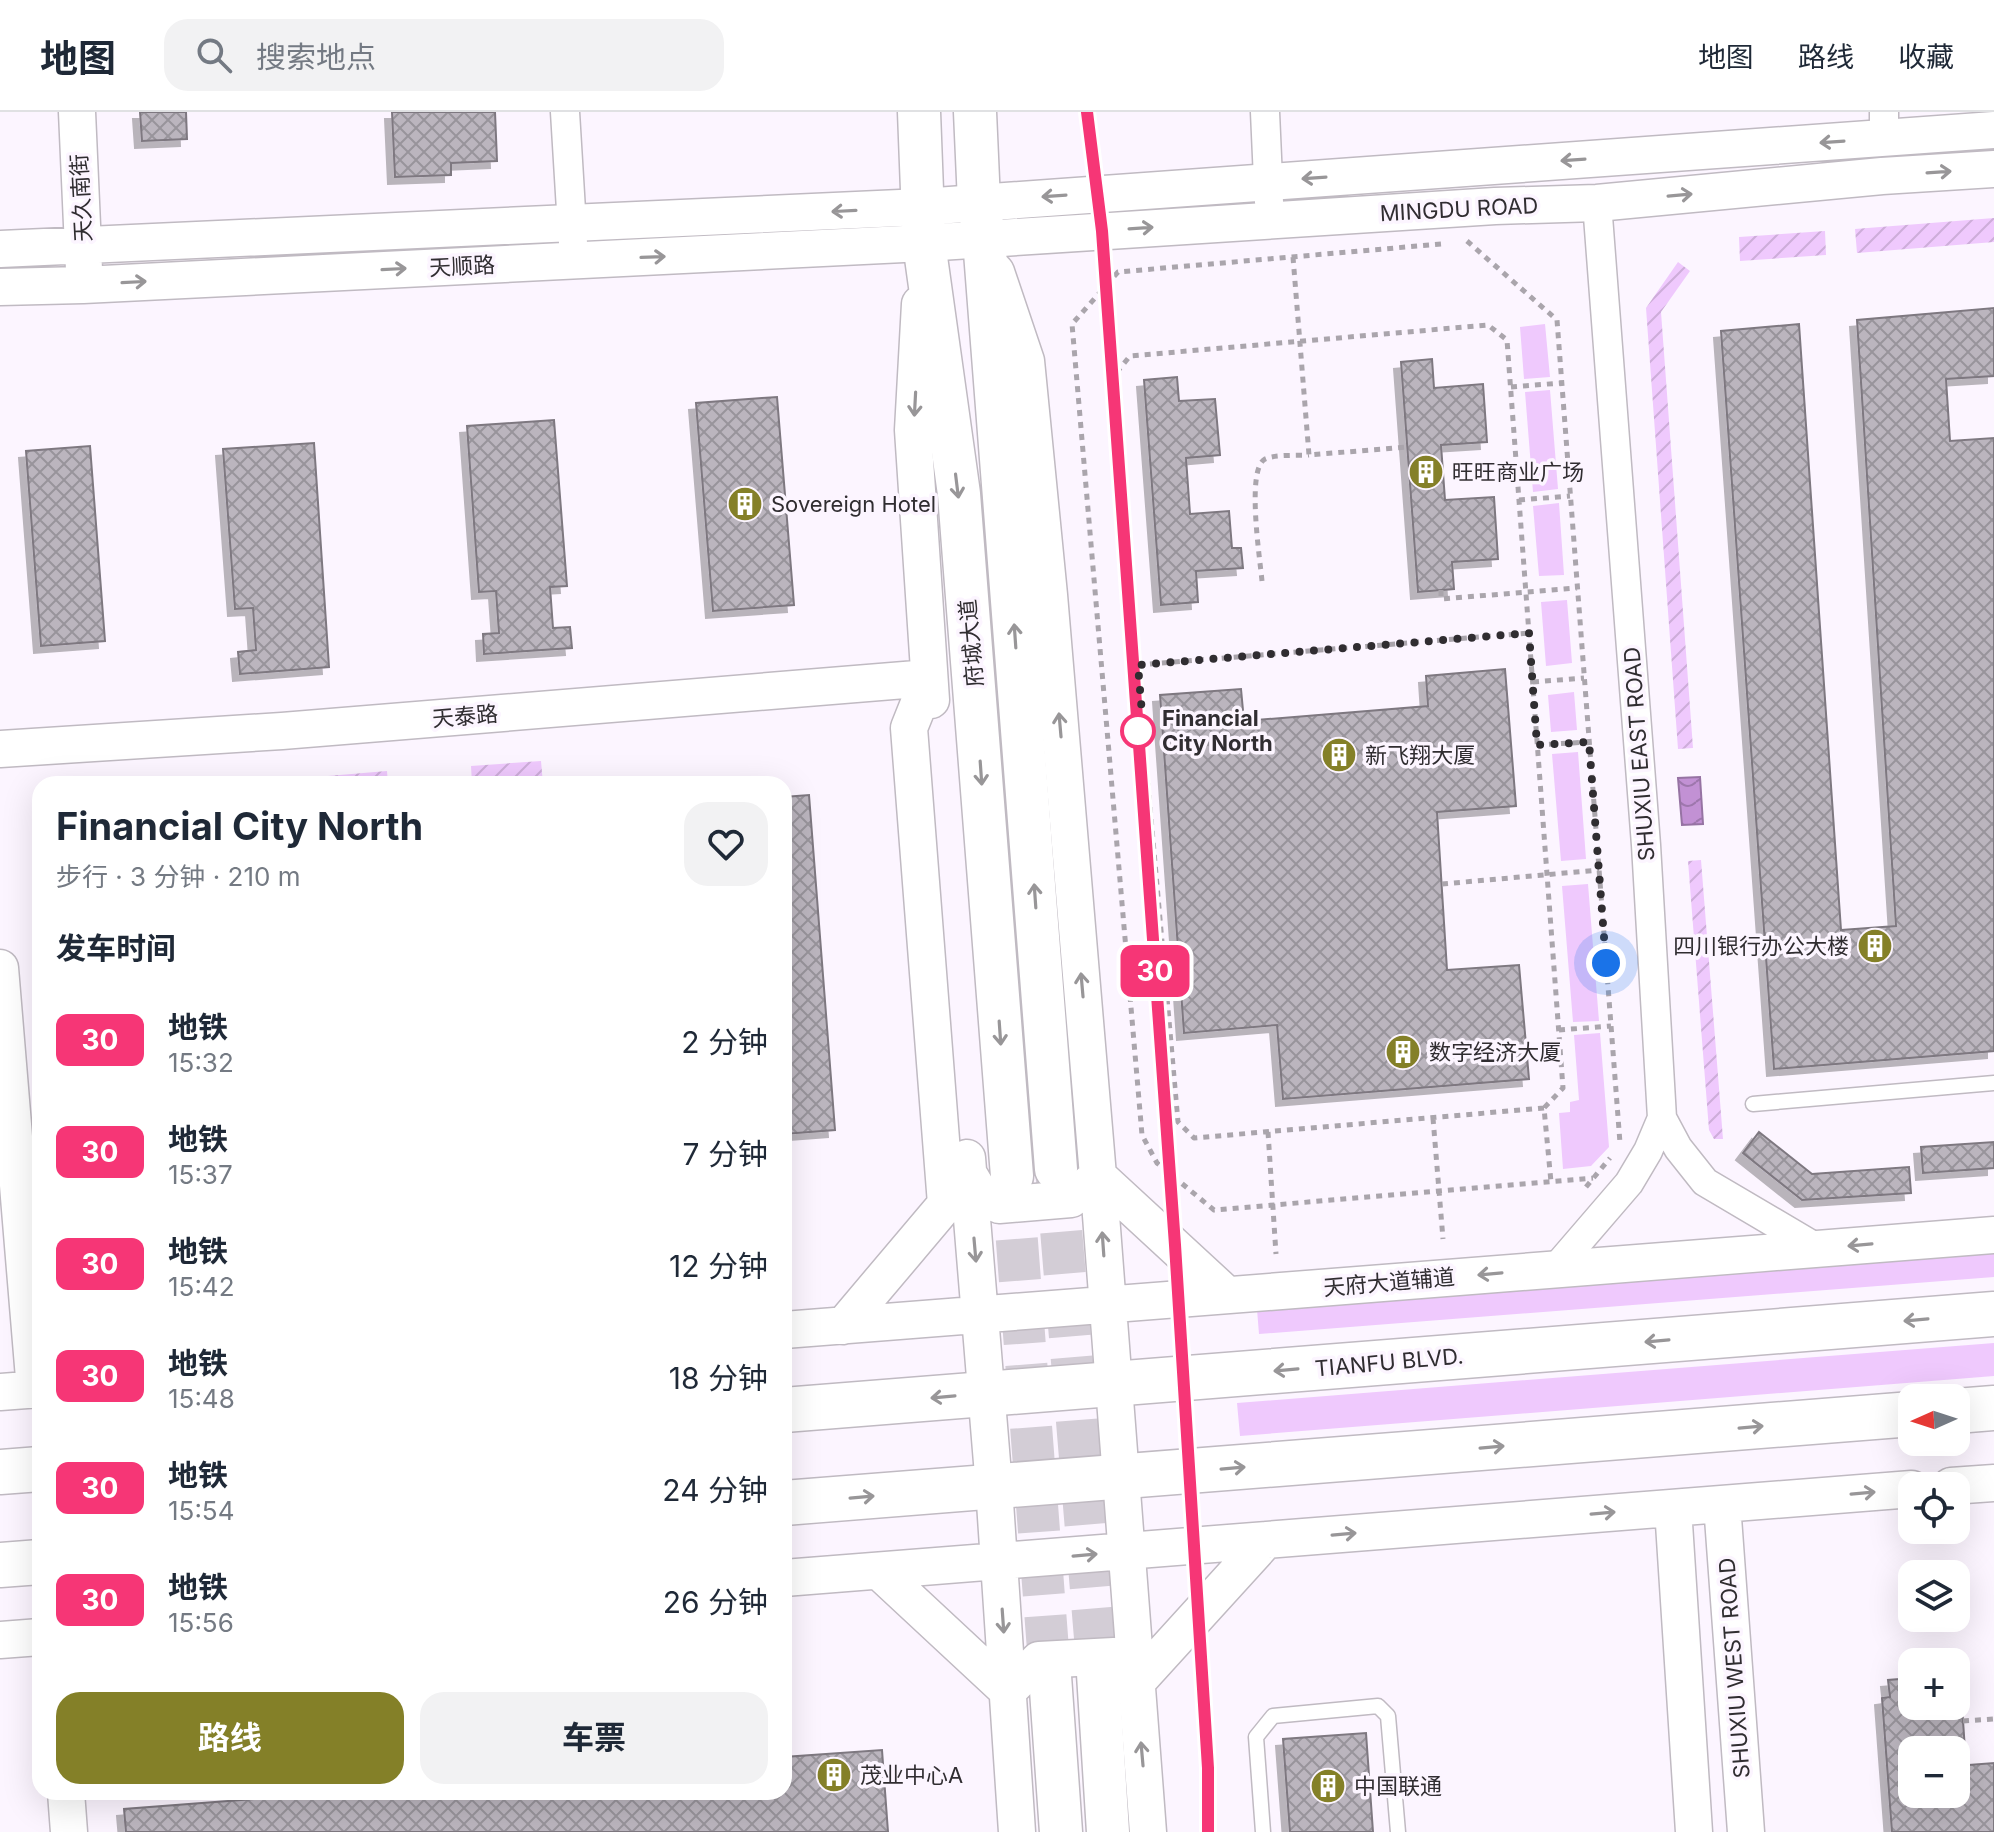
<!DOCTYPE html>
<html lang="zh">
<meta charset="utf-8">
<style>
:root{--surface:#fff;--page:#f2f2f3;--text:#1f2937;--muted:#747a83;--line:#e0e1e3;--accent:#848028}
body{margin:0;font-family:Inter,"Noto Sans SC",sans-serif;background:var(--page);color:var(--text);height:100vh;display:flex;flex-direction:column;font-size:30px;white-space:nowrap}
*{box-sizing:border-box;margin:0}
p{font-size:26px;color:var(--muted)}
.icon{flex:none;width:44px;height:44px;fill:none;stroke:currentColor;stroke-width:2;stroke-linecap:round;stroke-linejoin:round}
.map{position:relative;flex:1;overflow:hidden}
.panel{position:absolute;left:32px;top:664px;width:760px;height:1024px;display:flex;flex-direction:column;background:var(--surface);border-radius:24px;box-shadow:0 8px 32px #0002}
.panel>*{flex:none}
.badge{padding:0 16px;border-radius:12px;font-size:28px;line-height:52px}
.needle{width:52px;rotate:267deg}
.buttons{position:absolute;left:1898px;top:1272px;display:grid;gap:16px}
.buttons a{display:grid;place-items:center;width:72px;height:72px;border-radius:16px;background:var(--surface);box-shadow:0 8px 32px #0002;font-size:40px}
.you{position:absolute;width:40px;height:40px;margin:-20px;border:6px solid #fff;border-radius:50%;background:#1a73e8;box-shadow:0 0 0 12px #1a73e833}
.map>.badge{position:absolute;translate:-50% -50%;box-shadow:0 0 0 4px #fff}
h2{padding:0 24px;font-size:30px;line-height:72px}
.round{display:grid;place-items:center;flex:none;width:84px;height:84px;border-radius:24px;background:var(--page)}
.head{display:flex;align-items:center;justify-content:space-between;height:136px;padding:0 24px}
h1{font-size:38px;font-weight:700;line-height:60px}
.button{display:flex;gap:16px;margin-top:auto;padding:16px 24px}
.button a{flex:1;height:92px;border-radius:24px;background:var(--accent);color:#fff;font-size:32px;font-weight:700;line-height:92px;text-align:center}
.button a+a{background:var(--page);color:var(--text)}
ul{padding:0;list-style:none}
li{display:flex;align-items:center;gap:24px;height:112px;padding:0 24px}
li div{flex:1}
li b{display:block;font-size:30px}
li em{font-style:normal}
li .badge{min-width:88px;font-weight:700;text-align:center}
header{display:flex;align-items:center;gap:48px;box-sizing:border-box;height:112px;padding:0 40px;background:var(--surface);border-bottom:2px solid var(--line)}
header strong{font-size:38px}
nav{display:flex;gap:44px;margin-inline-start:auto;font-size:28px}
.search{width:560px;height:72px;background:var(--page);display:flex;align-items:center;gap:20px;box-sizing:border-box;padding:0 28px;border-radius:24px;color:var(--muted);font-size:30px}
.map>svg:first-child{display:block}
.green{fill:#efc9fd}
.garden{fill:url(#garden-furrows)}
.water{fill:url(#water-waves);stroke:#9673a3;stroke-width:2}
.building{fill:url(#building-cross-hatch);stroke:#7e7880;stroke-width:2;filter:url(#shadow)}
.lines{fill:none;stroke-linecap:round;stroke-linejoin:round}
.secondary-tunnel{stroke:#d3cdd6;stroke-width:42;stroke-dasharray:42 21;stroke-linecap:butt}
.service-casing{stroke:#c0bac2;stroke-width:17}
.minor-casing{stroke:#c0bac2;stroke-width:31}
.tertiary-casing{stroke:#c0bac2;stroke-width:39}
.secondary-casing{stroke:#c0bac2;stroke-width:45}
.primary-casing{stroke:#c0bac2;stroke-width:47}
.path{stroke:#aaa5ac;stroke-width:5;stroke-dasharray:6 6;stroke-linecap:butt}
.service{stroke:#fff;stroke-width:14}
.minor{stroke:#fff;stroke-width:28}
.tertiary{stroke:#fff;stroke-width:36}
.secondary{stroke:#fff;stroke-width:42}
.primary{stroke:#fff;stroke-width:44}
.oneway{stroke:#989698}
.line-casing{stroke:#fff;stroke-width:18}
.line{stroke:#f63676;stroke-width:12}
.walk{stroke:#302d31;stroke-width:8;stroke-dasharray:0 14.4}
.stop-dot{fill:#fff;stroke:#f63676;stroke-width:4}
.labels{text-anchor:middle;stroke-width:7;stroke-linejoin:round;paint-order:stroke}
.street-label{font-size:22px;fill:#302d31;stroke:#fcf5ff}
.poi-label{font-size:22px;fill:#302d31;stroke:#fcf5ff;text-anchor:start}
.stop-label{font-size:22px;font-weight:bold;fill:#302d31;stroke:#fcf5ff;text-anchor:start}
</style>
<header>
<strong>地图</strong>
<div class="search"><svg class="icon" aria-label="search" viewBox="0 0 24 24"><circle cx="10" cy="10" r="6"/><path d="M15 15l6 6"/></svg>搜索地点</div>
<nav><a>地图</a><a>路线</a><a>收藏</a></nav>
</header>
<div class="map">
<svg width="1994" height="1720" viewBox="0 0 1994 1720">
<defs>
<pattern id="garden-furrows" width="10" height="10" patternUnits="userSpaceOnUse" patternTransform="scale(2)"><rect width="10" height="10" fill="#efc9fd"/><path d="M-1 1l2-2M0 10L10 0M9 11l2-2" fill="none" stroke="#cdadd9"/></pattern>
<pattern id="water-waves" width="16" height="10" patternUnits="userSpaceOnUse" patternTransform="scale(2)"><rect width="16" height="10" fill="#c291d4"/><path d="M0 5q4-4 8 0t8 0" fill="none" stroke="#9e77ad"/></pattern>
<pattern id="building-cross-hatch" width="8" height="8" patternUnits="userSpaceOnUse" patternTransform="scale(2)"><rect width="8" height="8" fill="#bbb5be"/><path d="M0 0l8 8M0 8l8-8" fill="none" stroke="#98949b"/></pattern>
<filter id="shadow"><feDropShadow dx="-7" dy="7" stdDeviation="0" flood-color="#0004"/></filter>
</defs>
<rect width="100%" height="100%" fill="#fcf5ff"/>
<!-- green -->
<path class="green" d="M1545,212l5,53 -26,2 -4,-52z
M1550,278l8,99 -25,3 -8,-100z
M1559,391l5,72 -25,1 -6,-70z
M1567,488l5,63 -26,3 -5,-64z
M1574,580l3,38 -26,2 -3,-37z
M1578,640l8,107 -25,2 -9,-107z
M1588,772l11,137 -26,1 -11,-136z
M1600,921l9,114 -18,19 -28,3 -4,-56 11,-1v-10l9,-2 -5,-65z
M1994,1128v37l-735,57 -3,-37z
M1994,1231v33l-754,60 -3,-33z"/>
<!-- garden -->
<path class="garden" d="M1994,106v24l-137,11 -2,-24z
M1825,119l1,24 -86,6 -1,-24z
M1678,150l12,9 -29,41 32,436 -15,1 -32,-441z
M541,649l2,23h-71l-1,-18z
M387,659l1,13h-71l-1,-7z
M1701,748l22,279h-9l-5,-9 -21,-269z"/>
<!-- water -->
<path class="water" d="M1700,665l3,47 -21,1 -4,-47z"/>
<!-- building -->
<path class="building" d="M140,0h46l1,27 -45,2z
M392,0h103l2,49 -46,2v12l-56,2z
M1994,196v68l-48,3 4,62 44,-3v613l-220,18 -53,-738 78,-7 42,606 55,-4 -39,-606z
M1432,247l2,29 49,-4 4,58 -46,3 4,55 49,-3 4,62 -46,3 2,27 -36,3 -17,-230z
M1177,265l2,24 36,-2 5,56 -34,3 4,56 39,-3 3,37h9l2,20 -47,3 2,31 -37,3 -17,-225z
M777,285l17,208 -81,6 -17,-208z
M554,308l13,166 -17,1 3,41 17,-1 2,21 -88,6 -1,-20 16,-1 -3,-42 -17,1 -12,-166z
M314,331l15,224 -89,7 -2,-22 18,-2 -3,-42 -18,1 -12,-160z
M90,334l15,195 -64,5 -15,-195z
M1505,557l11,137 -79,6 10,158 72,-5 10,114 -246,20 -6,-74 -93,8 -24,-338 81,-6 3,32 184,-15 -2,-30z
M809,683l26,335 -51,4v-337z
M1759,1020l53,42 97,-7 2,26 -109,7 -59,-47z
M1994,1030v26l-71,5 -2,-26z
M1912,1566v28h50l3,44h-53v44h44v-28l38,-3v69h-102l-10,-134 8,-1 -2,-17z
M1366,1621l7,99h-83l-7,-93z
M882,1638l6,82h-762l-2,-23 222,-17h438v-35z"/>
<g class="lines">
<!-- secondary-tunnel -->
<path class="secondary-tunnel" d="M1056,1057l42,505
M1012,1064l38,500"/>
<defs>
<path id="service" d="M1753,992l241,-21
M1263,1720l-7,-95 17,-21 105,-10 10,10 10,116"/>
<path id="minor" d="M565,0l8,131
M1265,0l4,90
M1884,0v27
M1662,1006l16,30 27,34 112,66
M1555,1157l74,-86 19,-32 14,-33 -16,-273 -49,-642"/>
<path id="tertiary" d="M77,0l7,158
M0,137l922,-42 1072,-77
M996,160l30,89 23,234 49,581 50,656
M0,175l83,-2 841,-42 571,-37 102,-3 285,-27 112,-7
M920,192l-7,126 18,270
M0,637l282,-18 647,-53 -20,50 37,476 -103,122
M0,856l35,422
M967,1046l27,329 23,345
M968,1061l13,22 18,10 72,-6 27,-23 129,119
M784,1218l1210,-95
M0,1280l40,-3
M1951,1374l43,-3
M1722,1392l24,328
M1673,1396l21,324
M879,1459l129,120 31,-31 75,-4 22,27 130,-143
M784,1466l1128,-89
M0,1528l40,-3
M66,1680l3,40"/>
<path id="secondary" d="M919,0l5,131 35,251 53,682
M975,0l4,90 5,37 72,930
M1098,1562l10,158
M1050,1564l11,156"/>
<path id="primary" d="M784,1298l1210,-96
M1956,1299l38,-3
M0,1360l40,-3
M784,1391l1128,-89
M0,1453l40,-3"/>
</defs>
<!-- service casing -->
<use href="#service" class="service-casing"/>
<!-- minor casing -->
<use href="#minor" class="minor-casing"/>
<!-- tertiary casing -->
<use href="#tertiary" class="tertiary-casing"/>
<!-- secondary casing -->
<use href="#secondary" class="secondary-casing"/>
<!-- primary casing -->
<use href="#primary" class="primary-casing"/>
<!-- path -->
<path class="path" d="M1467,129l90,79 63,823
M1441,132l-323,28 -46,52 70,811 15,28 57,47 379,-32
M1293,145l16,198 98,-8
M1511,275l50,-4
M1519,388l51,-4
M1262,469c-2,-22 -16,-112 3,-122 11,-5 32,-3 44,-4
M1441,478v9l136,-11
M1138,553l391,-32
M1533,570l51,-4
M1537,633l52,-3
M1442,772l157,-14
M1559,918l52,-4
M1544,996l-350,30 -16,-16 -66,-744 18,-22 358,-31 19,15 56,748 -19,20 7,74
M1433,1006l10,121
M1268,1020l8,122
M1586,1075l24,-29
M1963,1609l31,-2"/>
<!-- service -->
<use href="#service" class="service"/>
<!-- minor -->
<use href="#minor" class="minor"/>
<!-- tertiary -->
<use href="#tertiary" class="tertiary"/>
<!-- secondary -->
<use href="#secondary" class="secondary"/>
<!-- primary -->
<use href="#primary" class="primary"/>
</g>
<!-- one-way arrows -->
<defs><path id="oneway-shaft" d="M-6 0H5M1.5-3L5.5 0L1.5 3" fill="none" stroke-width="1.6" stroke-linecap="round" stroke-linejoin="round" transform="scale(2)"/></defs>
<g class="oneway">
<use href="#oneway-shaft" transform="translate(1832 30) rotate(176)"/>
<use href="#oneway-shaft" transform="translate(1573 48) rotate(176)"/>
<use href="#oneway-shaft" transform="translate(1939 60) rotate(-4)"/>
<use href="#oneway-shaft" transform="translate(1314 66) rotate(176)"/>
<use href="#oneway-shaft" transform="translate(1680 83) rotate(-5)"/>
<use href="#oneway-shaft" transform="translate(1054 84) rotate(176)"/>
<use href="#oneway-shaft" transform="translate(844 99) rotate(177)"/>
<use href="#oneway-shaft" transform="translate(1141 116) rotate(-4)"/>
<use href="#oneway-shaft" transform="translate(653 145) rotate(-2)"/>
<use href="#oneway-shaft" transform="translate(394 157) rotate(-3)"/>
<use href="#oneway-shaft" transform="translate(134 170) rotate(-3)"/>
<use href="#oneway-shaft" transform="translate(915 292) rotate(93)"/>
<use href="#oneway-shaft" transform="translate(957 374) rotate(83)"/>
<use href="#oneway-shaft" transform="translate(1015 524) rotate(-94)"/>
<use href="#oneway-shaft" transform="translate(1060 613) rotate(-95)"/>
<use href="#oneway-shaft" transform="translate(981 661) rotate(86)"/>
<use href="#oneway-shaft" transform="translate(1035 784) rotate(-94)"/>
<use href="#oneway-shaft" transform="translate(1082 873) rotate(-95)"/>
<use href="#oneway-shaft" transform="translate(1000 921) rotate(86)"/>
<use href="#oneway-shaft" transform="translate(1103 1132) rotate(-94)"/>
<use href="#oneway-shaft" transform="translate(1860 1133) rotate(175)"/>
<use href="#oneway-shaft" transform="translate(975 1138) rotate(85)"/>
<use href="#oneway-shaft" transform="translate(1490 1162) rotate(175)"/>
<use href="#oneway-shaft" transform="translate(1916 1208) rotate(175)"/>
<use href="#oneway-shaft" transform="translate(1657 1229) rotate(175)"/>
<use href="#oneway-shaft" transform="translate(1286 1258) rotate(175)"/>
<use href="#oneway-shaft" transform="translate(943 1285) rotate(175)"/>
<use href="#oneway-shaft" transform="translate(1751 1315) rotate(-5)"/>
<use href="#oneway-shaft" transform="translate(1492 1335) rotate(-5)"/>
<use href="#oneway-shaft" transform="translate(1233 1356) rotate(-5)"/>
<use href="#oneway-shaft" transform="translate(1863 1381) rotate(-5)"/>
<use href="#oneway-shaft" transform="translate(862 1385) rotate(-5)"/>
<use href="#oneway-shaft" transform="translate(1603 1401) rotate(-5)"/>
<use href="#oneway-shaft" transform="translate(1344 1422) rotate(-5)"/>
<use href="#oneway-shaft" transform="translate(1085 1443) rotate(-5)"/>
<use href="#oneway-shaft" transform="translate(1003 1509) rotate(86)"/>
<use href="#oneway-shaft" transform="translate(1142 1642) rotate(-95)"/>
</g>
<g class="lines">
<defs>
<path id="line" d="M1087,0l15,119 73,1014 33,523v64"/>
</defs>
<!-- line casing -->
<use href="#line" class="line-casing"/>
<!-- line -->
<use href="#line" class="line"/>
<!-- walk -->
<path class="walk" d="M1138,619l5,-5 -5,-61 391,-32 8,112 52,-3 17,221"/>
</g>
<!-- icons -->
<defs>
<symbol id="building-disc" viewBox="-11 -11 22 22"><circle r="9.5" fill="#848028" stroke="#fcf5ff"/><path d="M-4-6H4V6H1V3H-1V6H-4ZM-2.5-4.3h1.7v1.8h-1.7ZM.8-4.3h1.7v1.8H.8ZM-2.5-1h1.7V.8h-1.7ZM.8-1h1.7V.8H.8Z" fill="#fff"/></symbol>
</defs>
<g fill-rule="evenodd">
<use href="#building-disc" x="1406" y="340" width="40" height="40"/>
<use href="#building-disc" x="725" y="372" width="40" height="40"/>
<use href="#building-disc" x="1319" y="623" width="40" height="40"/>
<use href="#building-disc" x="1855" y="814" width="40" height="40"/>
<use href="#building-disc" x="1383" y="920" width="40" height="40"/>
<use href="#building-disc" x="814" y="1643" width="40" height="40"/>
<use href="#building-disc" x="1308" y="1654" width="40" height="40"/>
</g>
<!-- markers -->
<circle class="stop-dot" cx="1138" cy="619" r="16"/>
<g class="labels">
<!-- street labels -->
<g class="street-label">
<text transform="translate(81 86) rotate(-93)" y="8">天久南街</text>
<text transform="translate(1459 97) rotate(-3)" y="8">MINGDU ROAD</text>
<text transform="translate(462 154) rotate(-3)" y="8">天顺路</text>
<text transform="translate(971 531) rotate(-95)" y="8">府城大道</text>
<text transform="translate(465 604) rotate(-5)" y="8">天泰路</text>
<text transform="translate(1639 642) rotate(-94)" y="8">SHUXIU EAST ROAD</text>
<text transform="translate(1389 1170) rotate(-5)" y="8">天府大道辅道</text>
<text transform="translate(1389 1250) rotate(-5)" y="8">TIANFU BLVD.</text>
<text transform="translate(1734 1556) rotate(-94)" y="8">SHUXIU WEST ROAD</text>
</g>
<!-- poi labels -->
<g class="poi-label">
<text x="1452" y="368">旺旺商业广场</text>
<text x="771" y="400">Sovereign Hotel</text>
<text x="1365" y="651">新飞翔大厦</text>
<text x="1849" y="842" text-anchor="end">四川银行办公大楼</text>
<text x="1429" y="948">数字经济大厦</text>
<text x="860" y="1671">茂业中心A</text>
<text x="1354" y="1682">中国联通</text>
</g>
<!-- stop labels -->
<g class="stop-label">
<text x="1162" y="614">Financial<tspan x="1162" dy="25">City North</tspan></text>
</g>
</g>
</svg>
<div class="buttons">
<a><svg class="needle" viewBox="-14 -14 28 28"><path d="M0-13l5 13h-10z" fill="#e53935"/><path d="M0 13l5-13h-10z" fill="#747a83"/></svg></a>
<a><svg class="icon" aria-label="locate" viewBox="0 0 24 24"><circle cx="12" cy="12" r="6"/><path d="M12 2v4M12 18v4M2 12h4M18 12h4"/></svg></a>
<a><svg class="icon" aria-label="layers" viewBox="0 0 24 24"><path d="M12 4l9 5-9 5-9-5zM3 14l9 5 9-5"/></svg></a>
<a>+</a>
<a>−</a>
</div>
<div class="you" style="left:1606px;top:851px"></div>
<b class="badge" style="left:1155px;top:859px;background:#f63676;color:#fff">30</b>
<section class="panel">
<div class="head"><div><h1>Financial City North</h1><p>步行 · 3 分钟 · 210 m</p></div><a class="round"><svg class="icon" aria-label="heart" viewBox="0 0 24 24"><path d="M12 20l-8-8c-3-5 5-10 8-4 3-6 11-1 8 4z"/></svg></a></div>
<h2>发车时间</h2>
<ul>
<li><span class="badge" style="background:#f63676;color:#fff">30</span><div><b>地铁</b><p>15:32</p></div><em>2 分钟</em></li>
<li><span class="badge" style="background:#f63676;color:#fff">30</span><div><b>地铁</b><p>15:37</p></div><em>7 分钟</em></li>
<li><span class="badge" style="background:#f63676;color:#fff">30</span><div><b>地铁</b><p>15:42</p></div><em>12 分钟</em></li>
<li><span class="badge" style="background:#f63676;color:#fff">30</span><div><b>地铁</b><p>15:48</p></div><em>18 分钟</em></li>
<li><span class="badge" style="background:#f63676;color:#fff">30</span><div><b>地铁</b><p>15:54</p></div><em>24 分钟</em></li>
<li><span class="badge" style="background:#f63676;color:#fff">30</span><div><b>地铁</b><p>15:56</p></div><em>26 分钟</em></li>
</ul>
<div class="button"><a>路线</a><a>车票</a></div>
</section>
</div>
